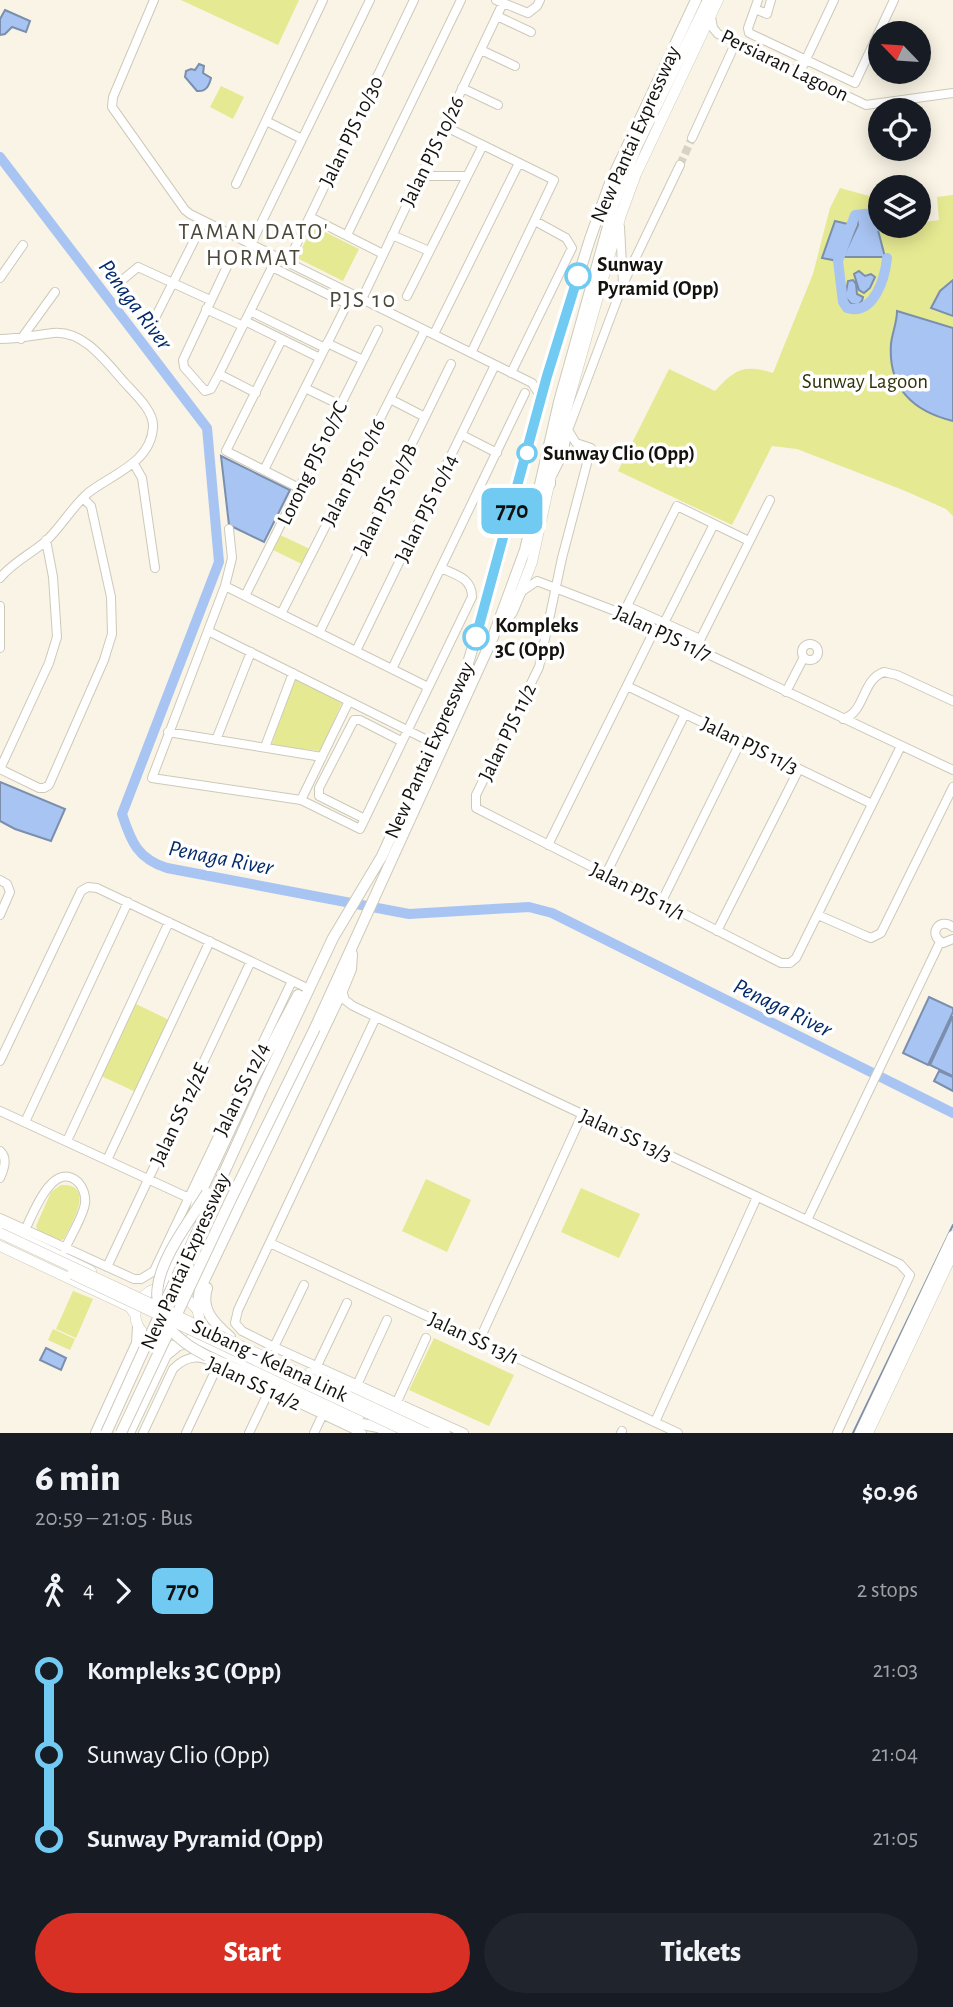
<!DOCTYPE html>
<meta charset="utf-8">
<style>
:root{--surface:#171b24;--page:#20242c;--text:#f1f3f6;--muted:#9ea1a6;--accent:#d93025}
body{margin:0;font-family:"Alegreya Sans",sans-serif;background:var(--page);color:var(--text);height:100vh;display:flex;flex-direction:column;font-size:26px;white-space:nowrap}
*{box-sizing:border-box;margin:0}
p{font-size:23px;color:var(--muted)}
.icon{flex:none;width:38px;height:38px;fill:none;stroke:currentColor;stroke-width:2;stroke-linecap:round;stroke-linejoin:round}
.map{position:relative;height:1433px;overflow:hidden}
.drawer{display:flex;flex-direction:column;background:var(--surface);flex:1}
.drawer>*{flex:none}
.badge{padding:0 14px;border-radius:10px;font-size:24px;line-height:46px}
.needle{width:46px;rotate:295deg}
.controls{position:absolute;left:868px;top:21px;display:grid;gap:14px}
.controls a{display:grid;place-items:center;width:63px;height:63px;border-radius:50%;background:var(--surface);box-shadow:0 4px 18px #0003;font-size:35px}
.map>.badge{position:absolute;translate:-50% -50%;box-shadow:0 0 0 4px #fff}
.legs{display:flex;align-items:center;gap:10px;height:77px;padding:0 35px;font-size:23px}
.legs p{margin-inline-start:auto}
.head{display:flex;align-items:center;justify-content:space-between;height:119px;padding:0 35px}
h1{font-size:38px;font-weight:800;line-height:52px}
.primary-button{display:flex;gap:14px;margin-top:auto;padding:14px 35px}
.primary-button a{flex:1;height:80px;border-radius:42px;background:var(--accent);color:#fff;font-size:28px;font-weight:800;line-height:80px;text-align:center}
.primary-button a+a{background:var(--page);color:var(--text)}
ul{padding:0 35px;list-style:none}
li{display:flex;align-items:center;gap:24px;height:84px;font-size:26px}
li i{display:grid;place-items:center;width:10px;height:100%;margin:0 9px;background:currentColor}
li i::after{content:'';width:18px;height:18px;margin:-9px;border:5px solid;border-radius:50%;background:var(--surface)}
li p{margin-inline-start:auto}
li:first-child i{background:linear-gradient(#0000 50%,currentColor 0)}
li:last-child i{background:linear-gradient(currentColor 50%,#0000 0)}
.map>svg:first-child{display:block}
.green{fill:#e5e991}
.water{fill:#a8c4f2;stroke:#7b8fad;stroke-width:2}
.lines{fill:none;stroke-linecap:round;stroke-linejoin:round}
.stream{stroke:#7b8fad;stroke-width:2}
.river{stroke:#a8c4f2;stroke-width:10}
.minor-tunnel{stroke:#d6d2c5;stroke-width:8;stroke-dasharray:8 4;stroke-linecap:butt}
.minor-casing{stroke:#cdc9ba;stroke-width:10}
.major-casing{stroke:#cdc9ba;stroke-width:11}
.highway-casing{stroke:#cdc9ba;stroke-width:12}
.minor{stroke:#fff;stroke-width:8}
.major{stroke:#fff;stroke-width:10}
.highway{stroke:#fff;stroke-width:10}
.major-bridge-casing{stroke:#cdc9ba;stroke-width:11;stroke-linecap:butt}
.highway-bridge-casing{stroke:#cdc9ba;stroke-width:12;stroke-linecap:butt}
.major-bridge{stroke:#fff;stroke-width:10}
.highway-bridge{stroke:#fff;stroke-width:10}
.line-1-casing{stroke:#fff;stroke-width:16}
.line-1{stroke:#71caf2;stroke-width:10}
.stop-1-dot{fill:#fff;stroke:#71caf2;stroke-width:3.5}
.labels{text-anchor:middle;stroke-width:7;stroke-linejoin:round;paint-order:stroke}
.street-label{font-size:21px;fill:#13120d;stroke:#fff}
.stop-label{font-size:21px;font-weight:bold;fill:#13120d;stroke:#fff;text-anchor:start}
.park-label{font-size:21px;fill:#33340a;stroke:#fff}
.neighbourhood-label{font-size:23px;letter-spacing:2px;fill:#4b473b;stroke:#fff}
.water-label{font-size:23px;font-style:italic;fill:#042a6b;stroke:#fff}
.quarter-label{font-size:24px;letter-spacing:2px;fill:#4b473b;stroke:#fff}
</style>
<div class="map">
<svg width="953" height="1433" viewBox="0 0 953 1433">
<rect width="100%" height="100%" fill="#f9f4e5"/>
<!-- green -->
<path class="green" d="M181,0h118l-21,45z
M221,86l23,11 -11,22 -23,-12z
M840,188l40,11v27h39v-3l20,-3 -2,-23 16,-2v321l-7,-7 -43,-19 -106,-41 -25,-3 -40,79 -114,-54 51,-102 46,22c20,-22 29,-27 58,-18l40,-99 17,-66z
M313,226l46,23 -16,32 -46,-23z
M278,534l34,16 -8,15 -33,-16z
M296,676l47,24 -22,51 -50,-5z
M134,1003l35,17 -33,72 -35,-16z
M426,1179l45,21 -24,52 -45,-21z
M61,1185c36,-2 10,39 3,54l-5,2 -21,-10 -2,-5 15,-34z
M581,1188l59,26 -21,44 -58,-26z
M73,1291l20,8 -17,39 -20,-9z
M53,1329l22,10 -5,11 -22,-10z
M434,1338l80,37 -25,51 -80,-36z"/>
<!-- water -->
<path class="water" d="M5,10l25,11 -4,11 -14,-5 -7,7 -5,1v-16z
M199,64l5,2 -1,7 8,5c-2,8 -5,14 -14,13l-12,-14 1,-6 5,-2 4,1z
M874,215l11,42h-42l15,-32 -1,-8z
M835,221l17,4 -14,36 -16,-3z
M859,271l6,5 6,-2 4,3 -5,11 -6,5 -5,-3 -5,-16z
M853,280l3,4 1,10 6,3 -1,4 -4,4 -7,-1 -6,-7 3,-16z
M953,280v36l-22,-8 9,-17z
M897,311l56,17v93c-41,-10 -65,-33 -62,-77 1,-11 6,-21 6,-33z
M221,456l69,34 -26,52 -35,-17z
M0,782l65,27 -14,32 -36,-12 -15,-8z
M929,997l24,11v4l-25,53 -25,-12z
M953,1016v60l-23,-11z
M939,1071l14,6v14l-19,-10z
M46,1348l20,10 -5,12 -21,-10z"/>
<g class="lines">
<!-- stream -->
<path class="stream" d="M853,1433l100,-208"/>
<!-- river -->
<path class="river" d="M0,157l207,271 12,134 -97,252c9,28 16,45 45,54l242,46 120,-7 23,6 401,200
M878,226l-5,-13 -18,2 -17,46 5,41 4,6c27,8 38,-30 40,-50"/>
<!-- minor-tunnel -->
<path class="minor-tunnel" d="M680,165l12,-27"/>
<defs>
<path id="minor" d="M154,0l-41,97 -1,10 73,103 5,4 342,169 9,14
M496,0l32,13 9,-7 3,-6
M758,0l-10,28 1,5 106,50 39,-83
M755,9l12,5 4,-14
M497,16l34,16
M711,17l2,11 5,6 148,71 87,-12
M481,50l34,16
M799,74l35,-74
M462,88l36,17
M266,121l36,18
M444,126l110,54 -83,173
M692,138l44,-96
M420,176h47
M236,184l87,-184
M310,217l73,37
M620,227l3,57
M347,235l114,-235
M392,235l37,16
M251,244l119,-244
M231,258l-48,102 1,7 21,24 6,-2 8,-15 58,-117
M288,262l126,-262
M272,267l75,37
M0,278l23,-33
M121,281l17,-14 72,33
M407,296l76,-151
M362,299l141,-296
M206,309l37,17
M250,311l75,37
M245,321l75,37
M151,326l53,-105
M434,334l85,-171
M0,339c18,0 35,-4 53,-6 31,-3 53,29 72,50 10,11 29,28 28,44 -2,36 -41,47 -65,66 -16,14 -27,34 -42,48 -15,13 -33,21 -46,37
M21,339l34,-47
M282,339l-56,112 73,37
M327,343l36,17
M511,373l61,-125 -6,-10 -31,-17
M219,374l37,19
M305,388l35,17
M390,399l35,18
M568,430l8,13 15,5 -29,110 -23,109 -63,128v13l305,155h9l6,-5 105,-212
M462,435l35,18
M134,464l8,14 13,90
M264,470l88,-176
M553,474l10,-20 5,-24 55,-146 57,-119
M229,529l3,29 -7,28 -73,192 149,22 59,29 112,-232c0,-19 -16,-22 -31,-29
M225,586l203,101
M521,592l16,-11 86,33 330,156
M245,596l133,-266
M0,606v42
M627,606l73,33
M281,614l144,-284
M623,614l54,-108 72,35
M664,623l50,-99
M208,631l225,112
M319,633l132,-269
M802 652a8 8 0 1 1 16 0a8 8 0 1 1-16 0Z
M696,648l74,-148
M356,651l139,-286
M392,669l133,-276
M627,686l245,118
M786,692l18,-35
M843,719c23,-7 18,-39 41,-47l13,3 56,26
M168,732l154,25
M216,740l35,-88
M265,747l28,-74
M0,769l39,19h5l5,-3 55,-125 8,-26 -1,-37 -20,-91 -8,-8
M0,769l49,-106 8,-26 -4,-60 -7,-37
M301,800l48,-99
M365,819l-46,-23v-8l35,-68h6l41,21
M548,845l107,-216
M606,874l79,-160
M0,880l7,4 3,8 -10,23
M661,903l80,-162
M818,915l48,21 5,2 10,-5 72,-146
M953,927c-14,-11 -26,8 -10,16l10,-4
M717,931l82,-162
M342,991l3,9 8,6 547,258 10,11 -73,158
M376,1017l-138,293 -3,13 7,8 32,16 190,86
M0,1061l81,-170 7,-4 9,1 206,98
M0,1111l189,87
M25,1122l103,-220
M67,1141l102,-219
M0,1151c8,7 4,18 0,27
M107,1160l103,-219
M0,1218l134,61h7l13,-8 138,-290
M807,1220l133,-278
M25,1230c8,-16 28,-71 53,-48 5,5 8,14 7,21 -1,12 -15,34 -20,46
M270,1243l408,190
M107,1267l144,-306
M479,1341l103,-226
M274,1347l30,-62
M315,1370l32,-67
M254,1382l108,51
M357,1385l30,-65
M396,1404l30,-66
M655,1422l102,-225
M143,1433l30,-64c10,-10 21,-15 35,-9
M186,1433l32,-68
M249,1433l21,-44
M314,1433l9,-19
M621,1433l1,-2"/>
<path id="major" d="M520,593l12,-31 31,-141 58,-206 15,-41 82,-174
M0,1227l91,44
M0,1246l130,61 4,6
M158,1288l27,9 12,12c4,10 2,17 -3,26 -17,27 -71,-1 -56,-30 5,-10 10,-14 20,-17z
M191,1340l13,2 154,75
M309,1373l136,60
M372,1424l19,9
M860,1433l93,-197
M868,1433l85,-180"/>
<path id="highway" d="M592,301l10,-21
M550,463v21
M501,627l11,-15 8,-19
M315,1028l178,-391 32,-87 34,-148 55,-197 23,-59 71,-146
M261,1091l72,-153 49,-82 83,-183 32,-106 50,-191 43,-137 20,-56 86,-183
M158,1288l11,-12 19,-38 9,-37 56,-121 45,-85
M207,1288c-7,22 8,36 23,49
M197,1309l3,-20 142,-298 9,-22 1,-15
M207,1356l155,68 16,3
M96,1433l41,-90 1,-16
M129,1433l37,-78 10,-8"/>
</defs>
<!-- minor casing -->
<use href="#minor" class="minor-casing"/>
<!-- major casing -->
<use href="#major" class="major-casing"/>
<!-- highway casing -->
<use href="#highway" class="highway-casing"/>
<!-- minor -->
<use href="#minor" class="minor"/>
<!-- major -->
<use href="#major" class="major"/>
<!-- highway -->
<use href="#highway" class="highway"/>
<defs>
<path id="major-bridge" d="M0,1233l427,200
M72,1274l338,159"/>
<path id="highway-bridge" d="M207,1356c-90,-45 -38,-103 0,-163
M106,1433l155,-342
M121,1433l111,-236 83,-169"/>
</defs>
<!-- major-bridge casing -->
<use href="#major-bridge" class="major-bridge-casing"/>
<!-- highway-bridge casing -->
<use href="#highway-bridge" class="highway-bridge-casing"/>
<!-- major-bridge -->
<use href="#major-bridge" class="major-bridge"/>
<!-- highway-bridge -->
<use href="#highway-bridge" class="highway-bridge"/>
</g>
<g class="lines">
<defs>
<path id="line-1" d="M476,637l71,-261 31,-100"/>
</defs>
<!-- line-1 casing -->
<use href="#line-1" class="line-1-casing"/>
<!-- line-1 -->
<use href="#line-1" class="line-1"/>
</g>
<!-- markers -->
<g class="stop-1-dot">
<circle cx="578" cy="276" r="12"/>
<circle cx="527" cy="453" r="9"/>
<circle cx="476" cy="637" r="12"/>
</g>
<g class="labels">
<!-- street labels -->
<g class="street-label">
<text transform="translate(785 65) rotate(26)" y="7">Persiaran Lagoon</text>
<text transform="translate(351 131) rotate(-64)" y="7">Jalan PJS 10/30</text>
<text transform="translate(635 134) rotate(-66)" y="7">New Pantai Expressway</text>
<text transform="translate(432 151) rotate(-64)" y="7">Jalan PJS 10/26</text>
<text transform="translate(312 463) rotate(-64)" y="7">Lorong PJS 10/7C</text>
<text transform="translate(353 472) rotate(-63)" y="7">Jalan PJS 10/16</text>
<text transform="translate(385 499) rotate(-64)" y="7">Jalan PJS 10/7B</text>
<text transform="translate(426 508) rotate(-64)" y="7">Jalan PJS 10/14</text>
<text transform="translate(663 633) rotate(25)" y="7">Jalan PJS 11/7</text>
<text transform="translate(507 732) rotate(-64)" y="7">Jalan PJS 11/2</text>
<text transform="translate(750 745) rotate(26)" y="7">Jalan PJS 11/3</text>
<text transform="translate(429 750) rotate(-66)" y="7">New Pantai Expressway</text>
<text transform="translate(638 891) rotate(27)" y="7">Jalan PJS 11/1</text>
<text transform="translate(241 1089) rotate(-64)" y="7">Jalan SS 12/4</text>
<text transform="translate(179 1114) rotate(-65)" y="7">Jalan SS 12/2E</text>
<text transform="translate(626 1135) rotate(25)" y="7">Jalan SS 13/3</text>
<text transform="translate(185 1261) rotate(-66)" y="7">New Pantai Expressway</text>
<text transform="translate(474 1338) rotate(25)" y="7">Jalan SS 13/1</text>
<text transform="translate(270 1360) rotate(25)" y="7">Subang - Kelana Link</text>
<text transform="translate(254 1383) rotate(25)" y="7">Jalan SS 14/2</text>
</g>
<!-- stop labels -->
<g class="stop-label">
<text x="597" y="271">Sunway<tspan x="597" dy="24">Pyramid (Opp)</tspan></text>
<text x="543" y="460">Sunway Clio (Opp)</text>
<text x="495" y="632">Kompleks<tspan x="495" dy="24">3C (Opp)</tspan></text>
</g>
<!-- park labels -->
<g class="park-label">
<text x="865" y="388">Sunway Lagoon</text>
</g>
<!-- neighbourhood labels -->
<g class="neighbourhood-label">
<text x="254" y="239">TAMAN DATO'<tspan x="254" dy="26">HORMAT</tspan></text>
</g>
<!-- water labels -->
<g class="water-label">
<text transform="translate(136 304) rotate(53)" y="8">Penaga River</text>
<text transform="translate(221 857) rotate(11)" y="8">Penaga River</text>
<text transform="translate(783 1007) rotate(26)" y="8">Penaga River</text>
</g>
<!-- quarter labels -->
<g class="quarter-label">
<text x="363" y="307">PJS 10</text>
</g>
</g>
</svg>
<div class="controls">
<a><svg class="needle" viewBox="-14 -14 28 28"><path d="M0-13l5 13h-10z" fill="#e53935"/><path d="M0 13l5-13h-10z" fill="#9ea1a6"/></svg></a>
<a><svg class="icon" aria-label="locate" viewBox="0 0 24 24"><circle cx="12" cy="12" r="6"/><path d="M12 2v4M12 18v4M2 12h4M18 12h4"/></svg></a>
<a><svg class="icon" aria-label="layers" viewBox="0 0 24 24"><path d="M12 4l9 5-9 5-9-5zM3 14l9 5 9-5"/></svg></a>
</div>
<b class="badge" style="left:512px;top:511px;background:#71caf2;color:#111">770</b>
</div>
<section class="drawer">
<div class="head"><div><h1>6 min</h1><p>20:59 – 21:05 · Bus</p></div><b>$0.96</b></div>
<div class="legs"><svg class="icon" aria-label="walk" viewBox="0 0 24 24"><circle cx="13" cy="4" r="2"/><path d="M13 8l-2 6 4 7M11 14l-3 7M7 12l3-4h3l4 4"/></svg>4<svg class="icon" aria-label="forward" viewBox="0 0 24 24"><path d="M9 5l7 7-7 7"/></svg><b class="badge" style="background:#71caf2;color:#111">770</b><p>2 stops</p></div>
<ul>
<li><i style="color:#71caf2"></i><b>Kompleks 3C (Opp)</b><p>21:03</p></li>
<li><i style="color:#71caf2"></i><span>Sunway Clio (Opp)</span><p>21:04</p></li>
<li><i style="color:#71caf2"></i><b>Sunway Pyramid (Opp)</b><p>21:05</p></li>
</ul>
<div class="primary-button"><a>Start</a><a>Tickets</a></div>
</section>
